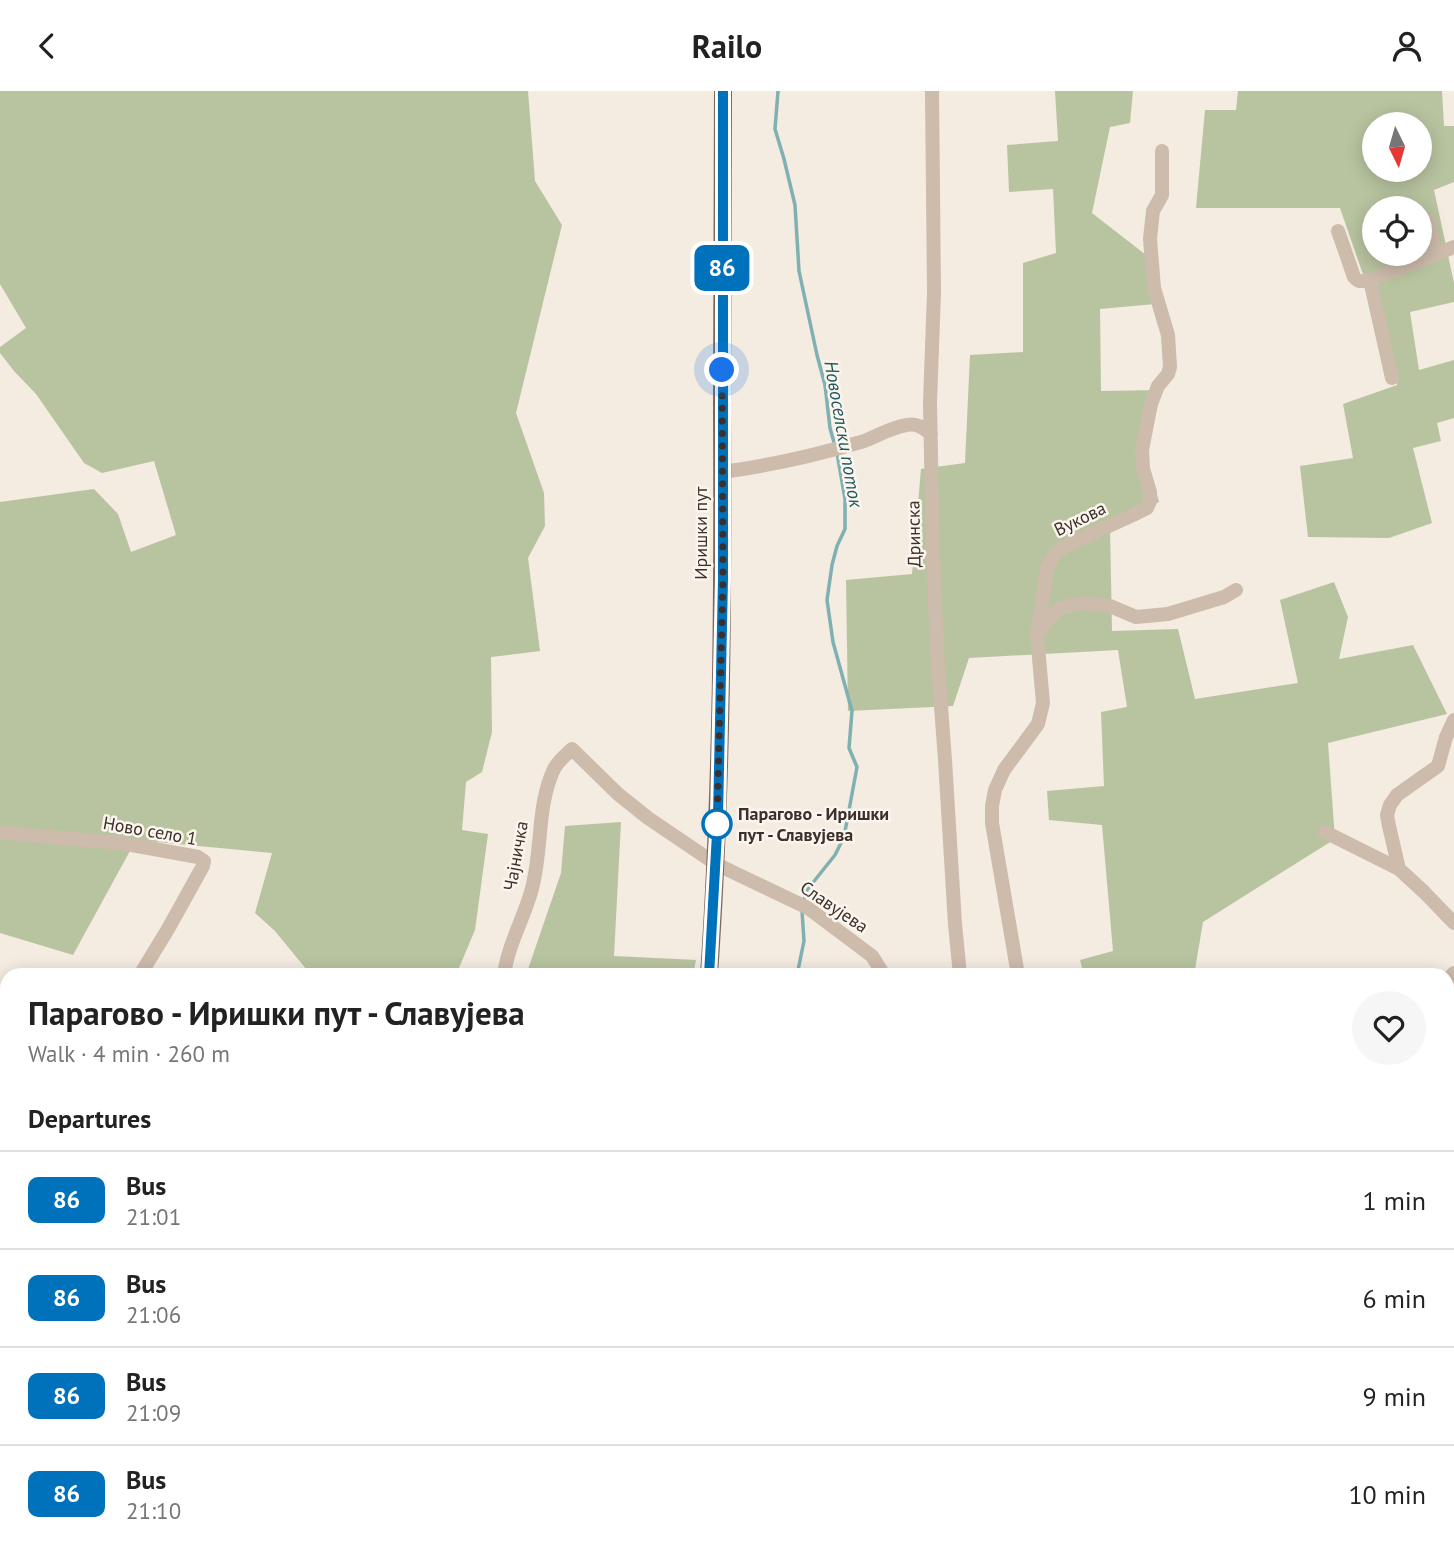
<!DOCTYPE html>
<meta charset="utf-8">
<style>
:root{--surface:#fff;--page:#f6f6f6;--text:#222;--muted:#767676;--line:#e0e0e0}
body{margin:0;font-family:"PT Sans",sans-serif;background:var(--page);color:var(--text);height:100vh;display:flex;flex-direction:column;font-size:26px;white-space:nowrap}
*{box-sizing:border-box;margin:0}
p{font-size:23px;color:var(--muted)}
.icon{flex:none;width:38px;height:38px;fill:none;stroke:currentColor;stroke-width:2;stroke-linecap:round;stroke-linejoin:round}
.map{position:relative;flex:1;overflow:hidden}
.sheet{position:absolute;left:0px;top:877px;width:1454px;height:590px;display:flex;flex-direction:column;background:var(--surface);border-radius:21px 21px 0 0;box-shadow:0 4px 18px #0003}
.sheet>*{flex:none}
.badge{padding:0 14px;border-radius:10px;font-size:24px;line-height:46px}
.needle{width:46px;rotate:175deg}
.controls{position:absolute;left:1362px;top:21px;display:grid;gap:14px}
.controls a{display:grid;place-items:center;width:70px;height:70px;border-radius:50%;background:var(--surface);box-shadow:0 4px 18px #0003;font-size:35px}
.you{position:absolute;width:35px;height:35px;margin:-18px;border:5px solid #fff;border-radius:50%;background:#1a73e8;box-shadow:0 0 0 10px #1a73e833}
.map>.badge{position:absolute;translate:-50% -50%;box-shadow:0 0 0 4px #fff}
h2{padding:0 28px;font-size:26px;line-height:63px}
.round{display:grid;place-items:center;flex:none;width:74px;height:74px;border-radius:37px;background:var(--page)}
.head{display:flex;align-items:center;justify-content:space-between;height:119px;padding:0 28px}
h1{font-size:33px;font-weight:700;line-height:52px}
ul{padding:0;list-style:none}
li{display:flex;align-items:center;gap:21px;height:98px;padding:0 28px;border-top:2px solid var(--line)}
li div{flex:1}
li b{display:block;font-size:26px}
li em{font-style:normal}
li .badge{min-width:77px;font-weight:700;text-align:center}
header{display:flex;justify-content:space-between;align-items:center;height:91px;padding:0 28px;background:var(--surface);font-size:32px;font-weight:700}
.map>svg:first-child{display:block}
.green{fill:#b8c4a0;fill-rule:evenodd}
.lines{fill:none;stroke-linecap:round;stroke-linejoin:round}
.stream{stroke:#7fb0b2;stroke-width:3.5}
.minor{stroke:#cdbbac;stroke-width:14}
.major{stroke:#7d675c;stroke-width:18}
.line-casing{stroke:#fff;stroke-width:16}
.line{stroke:#0072bc;stroke-width:10}
.walk{stroke:#3b302b;stroke-width:7;stroke-dasharray:0 12.6}
.stop-dot{fill:#fff;stroke:#0072bc;stroke-width:3.5}
.labels{text-anchor:middle;stroke-width:5;stroke-linejoin:round;paint-order:stroke}
.street-label{font-size:18px;fill:#3b302b;stroke:#fbf5ee}
.stop-label{font-size:18px;font-weight:bold;fill:#3b302b;stroke:#fbf5ee;text-anchor:start}
.water-label{font-size:19px;font-style:italic;fill:#1f5a5e;stroke:#fbf5ee}
</style>
<header><svg class="icon" aria-label="back" viewBox="0 0 24 24"><path d="M15 5l-7 7 7 7"/></svg>Railo<svg class="icon" aria-label="person" viewBox="0 0 24 24"><circle cx="12" cy="8" r="4"/><path d="M4 21q1-7 8-7t8 7"/></svg></header>
<div class="map">
<svg width="1454" height="1466" viewBox="0 0 1454 1466">
<rect width="100%" height="100%" fill="#f4ebe1"/>
<!-- green -->
<path class="green" d="M0,0h528l7,90 27,44 -46,188 28,80 1,33 -17,32 12,93 -49,6 1,75 -10,40 -16,10 -4,48 26,4 -13,96 -19,45h-145l-36,-44 -20,-18 17,-60 -136,-13 -63,115 -73,-22v-431l94,-13 24,25 13,38 45,-17 -22,-74 -52,12 -18,-10 -48,-69 -22,-23 -14,-18v-6l26,-19 -26,-44z
M1055,0h78l-3,32 -20,4 -18,86 54,42 9,49 -55,5 1,82 61,-1 -17,60 14,52 -49,24 2,105 66,-2 17,70 103,-16 -18,-83 54,-18 14,35 -9,42 74,-14 34,69 -119,29 7,96 -132,83 -9,53h-110l-4,-15 33,-9 -11,-126 -53,-5 -2,-29 57,-5 -3,-74 26,-5 -9,-57 -149,8 -16,48 -105,5 -2,-131 66,-6 9,-105 44,-6 5,-108 53,-3v-89l33,-10 -3,-64 -44,3 -2,-47 51,-4z
M1238,0h204l2,35h10v56l-20,8 20,93v19l-44,10 9,58 35,-10v58l-17,5 4,18 -28,7 19,75 -43,15 -81,-1 -8,-71 53,-8 -10,-54 54,-19 -20,-103 -10,4 -27,-78h-144l9,-98h31zM1374,33h45v46h-45zM1374,117h45v46h-45z
M621,731l-7,134 82,4 -3,15h-167l35,-102 4,-47z
M1447,1207l7,2v97l-7,-2z
M0,1315h7v70l-3,47 -4,1z
M131,1460h340l30,6h-354z
M650,1460h192l1,6h-194z
M1344,1460h42l9,6h-54z"/>
<g class="lines">
<!-- stream -->
<path class="stream" d="M778,0l-3,38 9,30 11,46 4,66 18,84 8,30 5,43 5,18
M804,809l3,-10 28,-35 9,-18 13,-70 -8,-19 3,-37 -19,-69 -6,-42 5,-35 5,-19 8,-17v-30l-8,-46
M797,884l7,-34 -2,-30
M654,1466l15,-6"/>
<!-- minor -->
<path class="minor" d="M932,0l2,201 -4,111 3,155 5,108 7,94 10,164 5,51
M1429,129l6,34
M1338,140l16,46c5,6 9,4 16,3l84,-33
M1370,189l22,98
M722,381c47,-6 94,-17 139,-30 15,-5 30,-15 46,-17 10,-2 17,3 24,9
M1040,540l8,-11 12,-12 23,-5 27,3 26,11 32,-3 56,-17 12,-7
M0,741l15,2 106,9 77,14 6,4 -1,5 -35,63 -28,46
M1325,741l74,37 25,23 30,31
M1399,778l-10,-43 -2,-11 3,-10 7,-10 41,-29 8,-29 8,-17
M504,884c4,-30 19,-55 27,-83 12,-40 5,-85 23,-123 4,-8 12,-14 18,-20l46,45 30,24 68,46 92,44 64,48 12,19
M1018,884l-26,-152v-17l3,-16 9,-20 34,-46 5,-21 -6,-68 10,-66 6,-13 10,-9 70,-32 14,-7 3,-7v-9l-7,-23 -1,-19 9,-46 7,-18 10,-12 2,-7 -2,-32 -14,-47 -4,-49 3,-28 9,-16v-44
M1447,889l7,-7
M0,905l7,3
M1447,1034l7,-1
M5,1107l2,2
M1447,1200l7,-6
M1447,1368l7,3
M1100,1460l1,6
M1434,1460l10,6
M0,1461l7,-9
M1331,1466l5,-6"/>
<!-- major -->
<path class="major" d="M709,884c13,-189 14,-378 13,-566 0,-106 1,-212 1,-318
M630,1466l1,-6"/>
</g>
<g class="lines">
<defs>
<path id="line" d="M709,884l9,-159 5,-237v-488"/>
</defs>
<!-- line casing -->
<use href="#line" class="line-casing"/>
<!-- line -->
<use href="#line" class="line"/>
<!-- walk -->
<path class="walk" d="M717,733l6,-245 -1,-209"/>
</g>
<!-- markers -->
<circle class="stop-dot" cx="717" cy="733" r="14"/>
<g class="labels">
<!-- street labels -->
<g class="street-label">
<text transform="translate(1080 428) rotate(-26)" y="6">Вукова</text>
<text transform="translate(701 442) rotate(-90)" y="6">Иришки пут</text>
<text transform="translate(914 443) rotate(-91)" y="6">Дринска</text>
<text transform="translate(150 740) rotate(10)" y="6">Ново село 1</text>
<text transform="translate(516 765) rotate(-80)" y="6">Чајничка</text>
<text transform="translate(834 816) rotate(34)" y="6">Славујева</text>
</g>
<!-- stop labels -->
<g class="stop-label">
<text x="738" y="729">Парагово - Иришки<tspan x="738" dy="21">пут - Славујева</tspan></text>
</g>
<!-- water labels -->
<g class="water-label">
<text transform="translate(844 343) rotate(80)" y="7">Новоселски поток</text>
</g>
</g>
</svg>
<div class="controls">
<a><svg class="needle" viewBox="-14 -14 28 28"><path d="M0-13l5 13h-10z" fill="#e53935"/><path d="M0 13l5-13h-10z" fill="#767676"/></svg></a>
<a><svg class="icon" aria-label="locate" viewBox="0 0 24 24"><circle cx="12" cy="12" r="6"/><path d="M12 2v4M12 18v4M2 12h4M18 12h4"/></svg></a>
</div>
<div class="you" style="left:722px;top:279px"></div>
<b class="badge" style="left:722px;top:177px;background:#0072bc;color:#fff">86</b>
<section class="sheet">
<div class="head"><div><h1>Парагово - Иришки пут - Славујева</h1><p>Walk · 4 min · 260 m</p></div><a class="round"><svg class="icon" aria-label="heart" viewBox="0 0 24 24"><path d="M12 20l-8-8c-3-5 5-10 8-4 3-6 11-1 8 4z"/></svg></a></div>
<h2>Departures</h2>
<ul>
<li><span class="badge" style="background:#0072bc;color:#fff">86</span><div><b>Bus</b><p>21:01</p></div><em>1 min</em></li>
<li><span class="badge" style="background:#0072bc;color:#fff">86</span><div><b>Bus</b><p>21:06</p></div><em>6 min</em></li>
<li><span class="badge" style="background:#0072bc;color:#fff">86</span><div><b>Bus</b><p>21:09</p></div><em>9 min</em></li>
<li><span class="badge" style="background:#0072bc;color:#fff">86</span><div><b>Bus</b><p>21:10</p></div><em>10 min</em></li>
</ul>
</section>
</div>
